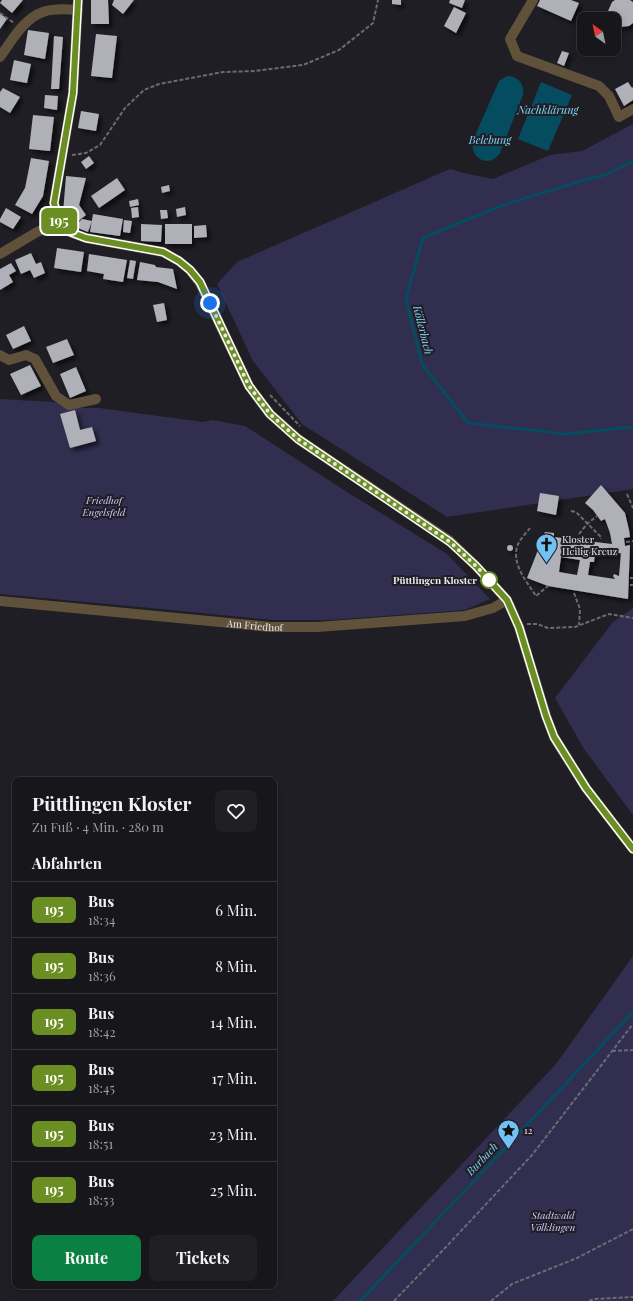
<!DOCTYPE html>
<html lang="de">
<meta charset="utf-8">
<style>
:root{--surface:#17161b;--page:#201f24;--text:#f1f3f6;--muted:#9e9fa3;--line:#36353a;--accent:#0b8043}
body{margin:0;font-family:"Playfair Display",serif;background:var(--page);color:var(--text);height:100vh;display:flex;flex-direction:column;font-size:15px;white-space:nowrap}
*{box-sizing:border-box;margin:0}
p{font-size:13px;color:var(--muted)}
.icon{flex:none;width:22px;height:22px;fill:none;stroke:currentColor;stroke-width:2;stroke-linecap:round;stroke-linejoin:round}
.map{position:relative;flex:1;overflow:hidden}
.drawer{position:absolute;left:12px;top:777px;width:265px;height:512px;display:flex;flex-direction:column;background:var(--surface);border-radius:8px;box-shadow:0 2px 10px #0003,0 0 0 1px var(--line)}
.drawer>*{flex:none}
.badge{padding:0 8px;border-radius:6px;font-size:14px;line-height:26px}
.needle{width:26px;rotate:327deg}
.buttons{position:absolute;left:577px;top:12px;display:grid;gap:8px}
.buttons a{display:grid;place-items:center;width:44px;height:44px;border-radius:8px;background:var(--surface);box-shadow:0 2px 10px #0003,0 0 0 1px var(--line);font-size:20px}
.you{position:absolute;width:20px;height:20px;margin:-10px;border:3px solid #fff;border-radius:50%;background:#1a73e8;box-shadow:0 0 0 6px #1a73e833}
.map>.badge{position:absolute;translate:-50% -50%;box-shadow:0 0 0 2px #fff}
h2{padding:0 20px;font-size:15px;line-height:36px}
.round{display:grid;place-items:center;flex:none;width:42px;height:42px;border-radius:8px;background:var(--page)}
.headline{display:flex;align-items:center;justify-content:space-between;height:68px;padding:0 20px}
h1{font-size:19px;font-weight:700;line-height:30px}
.primary-button{display:flex;gap:8px;margin-top:auto;padding:8px 20px}
.primary-button a{flex:1;height:46px;border-radius:8px;background:var(--accent);color:#fff;font-size:16px;font-weight:700;line-height:46px;text-align:center}
.primary-button a+a{background:var(--page);color:var(--text)}
ul{padding:0;list-style:none}
li{display:flex;align-items:center;gap:12px;height:56px;padding:0 20px;border-top:1px solid var(--line)}
li div{flex:1}
li b{display:block;font-size:15px}
li em{font-style:normal}
li .badge{min-width:44px;font-weight:700;text-align:center}
.map>svg:first-child{display:block}
.green{fill:#322e50}
.water{fill:#054c60}
.lines{fill:none;stroke-linecap:round;stroke-linejoin:round}
.stream{stroke:#054c60;stroke-width:3}
.building{fill:#b0b0b8;fill-rule:evenodd;filter:url(#shadow)}
.path{stroke:#6c6b70;stroke-width:2;stroke-dasharray:4 2;stroke-linecap:butt}
.minor{stroke:#60513b;stroke-width:10}
.line-casing{stroke:#fff;stroke-width:9}
.line{stroke:#6b8e23;stroke-width:6}
.walk{stroke:#e8e8ec;stroke-width:4;stroke-dasharray:0 7.2}
.stop-dot{fill:#fff;stroke:#6b8e23;stroke-width:2}
.labels{text-anchor:middle;stroke-width:4;stroke-linejoin:round;paint-order:stroke}
.park-label{font-size:10px;font-style:italic;fill:#cecafd;stroke:#1f1e24}
.poi-label{font-size:10px;fill:#e8e8ec;stroke:#1f1e24;text-anchor:start}
.stop-label{font-size:10px;font-weight:bold;fill:#e8e8ec;stroke:#1f1e24;text-anchor:end}
.street-label{font-size:10px;fill:#e8e8ec;stroke:#1f1e24}
.water-label{font-size:11px;font-style:italic;fill:#80d7f6;stroke:#1f1e24}
</style>
<div class="map">
<svg width="633" height="1301" viewBox="0 0 633 1301">
<defs>
<filter id="shadow"><feDropShadow dx="3.5" dy="3.5" stdDeviation="2" flood-color="#0009"/></filter>
</defs>
<rect width="100%" height="100%" fill="#1f1e24"/>
<!-- green -->
<path class="green" d="M633,124v365l-186,28 -145,-93 -49,-63 -36,-77 20,-22 213,-93 18,5 25,5 57,-24 32,-4z
M0,399l55,3 16,6h28l104,14 10,-2 32,6 102,66 100,62 43,45 -25,11 -134,10h-59l-121,-12 -151,-14z
M633,608v207l-49,-66 -29,-51 58,-76z
M633,956v345h-300l223,-237z"/>
<!-- water -->
<path class="water" d="M507,76c11,0 18,8 16,19l-23,58c-11,16 -31,6 -27,-13l26,-59z
M541,82l31,13 -24,56 -30,-12z"/>
<g class="lines">
<!-- stream -->
<path class="stream" d="M633,161l-28,14 -27,7 -75,23 -80,33 -17,61 16,65 46,59 98,11 67,-7
M360,1301l133,-140 140,-149"/>
</g>
<!-- building -->
<path class="building" d="M2,0h21l-11,13 -12,-10z
M91,0h17l1,24h-18z
M114,0h20l-11,14 -11,-9z
M392,0h9v5l-9,-1z
M450,0h15l-3,8 -13,-5z
M540,0h31l8,3 -8,18 -34,-15z
M615,0h15l3,2v21l-4,3 -9,1 -4,-1 -2,-1v-6h-5l-1,-8 4,-9z
M454,7l12,6 -10,20 -12,-7z
M0,13l7,6 -7,10z
M28,30l21,3 -4,26 -21,-4z
M96,34l21,2 -5,42 -21,-2z
M54,36l9,1 -4,52h-8z
M562,51l7,2 -5,13 -7,-3z
M14,60l17,4 -4,19 -17,-3z
M628,82l4,6 1,-1v13l-9,6 -9,-17z
M3,88l17,9 -10,16 -10,-6v-15z
M45,95l13,1 -1,14 -13,-2z
M81,111l18,3 -3,17 -18,-3z
M33,115l21,2 -4,34 -21,-2z
M89,156l5,7 -8,6 -5,-7z
M31,158l18,3 -6,35 -11,18 -17,-9 10,-17z
M66,176l20,2 -7,27 7,10 -14,11 -9,-13z
M117,178l8,12 -26,18 -8,-12z
M169,185l1,6 -8,2 -1,-6z
M138,199l1,6 -9,2 -1,-6z
M138,207l1,10 -7,1 -1,-10z
M185,207l1,8 -9,2 -1,-8z
M6,208l15,9 -8,12 -13,-7v-3z
M160,210h7l1,8 -7,1z
M93,214l30,5 -3,17 -30,-4z
M82,219l10,2 -4,11 -13,-5z
M124,220l8,1 -2,12 -7,-1z
M141,224l21,1 -1,17 -20,-1z
M165,224h27v20h-27z
M206,225l1,12 -13,1v-12z
M57,248l27,4 -3,20 -27,-4z
M31,253l5,11 5,-2 4,11 -11,5 -4,-8 -9,4 -6,-14z
M89,254l38,6 -4,22 -20,-3 1,-5 -17,-3z
M130,260l6,1 -3,18 -6,-1z
M140,262l15,3 1,2 17,2 4,20 -19,-7 -21,-2z
M11,263l5,8 -7,4 4,7 -13,8v-21z
M164,303l3,17 -10,2 -4,-17z
M24,326l7,15 -18,8 -7,-14z
M67,339l7,16 -21,8 -7,-16z
M30,365l11,21 -20,9 -11,-21z
M76,367l10,24 -16,7 -10,-24z
M75,410l5,20 12,-3 4,14 -26,7 -10,-34z
M601,485l24,28 4,17 1,7 -6,1 1,8 5,-1 -2,54 -80,-13 -21,-8 18,-46 9,1v4l58,7 -2,-11 -5,-14 -4,2 -8,-11 -8,-7zM621,553l-2,23 -5,-2 -1,2 2,3 -27,-4 2,-13h4l1,-8 14,1zM561,557l19,3 -3,15 -18,-3z
M540,493l19,3 -3,19 -19,-4z
M507 548a3 3 0 1 1 6 0a3 3 0 1 1-6 0Z"/>
<g class="lines">
<!-- path -->
<path class="path" d="M0,13l14,10
M72,155l14,-2 14,-8 25,-37 19,-18 15,-6 64,-12 32,-1 48,-6 36,-15 34,-27 5,-23
M270,395l30,31
M627,494l6,14
M571,511l5,1 25,25v2
M530,528c-4,5 -11,12 -13,19 -5,18 10,35 19,49l12,-10
M579,534l8,-10 10,-8
M626,542l7,-1
M630,578h3
M630,585h3
M574,593l6,16 -1,16
M527,624h10l11,4 27,-1 34,-13 24,4
M612,1051l21,-1
M394,1301l51,-53 87,-93 101,-131
M491,1301l21,-17 65,-26 56,-29
M589,1301l5,-2 39,-2"/>
<!-- minor -->
<g class="minor">
<path d="M78,0l-5,93 -19,110 5,19 11,10 16,6 77,14 16,9 11,9 10,13 49,103 21,28 28,25 152,102 26,25 31,34 12,27 27,89 8,21 32,51 47,61"/>
<path d="M533,0l-23,39 7,17 82,30 10,10 10,21 14,-8"/>
<path d="M0,57c11,-15 24,-39 43,-45 11,-4 24,-3 35,-2"/>
<path d="M0,254l37,-22 22,-10"/>
<path d="M0,355l9,5 17,-5 9,4 21,37 13,9 27,-6"/>
<path id="s1" d="M0,601l271,26h46l148,-11 28,-8 14,-8"/>
</g>
</g>
<g class="lines">
<defs>
<path id="line" d="M78,0l-5,93 -19,110 5,19 11,10 16,6 77,14 16,9 11,9 10,12 49,104 21,28 28,25 152,103 26,24 31,34 12,27 27,89 8,21 32,51 47,61"/>
</defs>
<!-- line casing -->
<use href="#line" class="line-casing"/>
<!-- line -->
<use href="#line" class="line"/>
<!-- walk -->
<path class="walk" d="M210,303l39,83 21,28 28,25 152,103 26,24 15,16 -2,-2"/>
</g>
<!-- icons -->
<defs>
<symbol id="church-pin" viewBox="-11 -11 22 30"><path d="M0 17L-7.5 6A9.5 9.5 0 1 1 7.5 6Z" fill="#72c1f5" stroke="#1f1e24"/><path d="M-1.2-6h2.4v3.5h3.3v2.4h-3.3V6h-2.4V-.1h-3.3v-2.4h3.3Z" fill="#111"/></symbol>
<symbol id="sight-pin" viewBox="-11 -11 22 30"><path d="M0 17L-7.5 6A9.5 9.5 0 1 1 7.5 6Z" fill="#72c1f5" stroke="#1f1e24"/><path d="M0-6L1.8-2.2L6-1.7L2.9 1.2L3.7 5.4L0 3.3L-3.7 5.4L-2.9 1.2L-6-1.7L-1.8-2.2Z" fill="#111"/></symbol>
</defs>
<g fill-rule="evenodd">
<use href="#church-pin" x="534" y="532" width="25" height="34"/>
<use href="#sight-pin" x="496" y="1118" width="25" height="34"/>
</g>
<!-- markers -->
<circle class="stop-dot" cx="489" cy="580" r="8"/>
<g class="labels">
<!-- park labels -->
<g class="park-label">
<text x="104" y="504">Friedhof<tspan x="104" dy="12">Engelsfeld</tspan></text>
<text x="553" y="1219">Stadtwald<tspan x="553" dy="12">Völklingen</tspan></text>
</g>
<!-- poi labels -->
<g class="poi-label">
<text x="562" y="543">Kloster<tspan x="562" dy="12">Heilig Kreuz</tspan></text>
<text x="524" y="1134">12</text>
</g>
<!-- stop labels -->
<g class="stop-label">
<text x="477" y="584">Püttlingen Kloster</text>
</g>
<!-- street labels -->
<g class="street-label">
<text dy="4" stroke="none"><textPath href="#s1" startOffset="256">Am Friedhof</textPath></text>
</g>
<!-- water labels -->
<g class="water-label">
<text x="548" y="114">Nachklärung</text>
<text x="490" y="144">Belebung</text>
<text transform="translate(423 330) rotate(76)" y="4">Köllerbach</text>
<text transform="translate(482 1159) rotate(-47)" y="4">Burbach</text>
</g>
</g>
</svg>
<div class="buttons">
<a><svg class="needle" viewBox="-14 -14 28 28"><path d="M0-13l5 13h-10z" fill="#e53935"/><path d="M0 13l5-13h-10z" fill="#9e9fa3"/></svg></a>
</div>
<div class="you" style="left:210px;top:303px"></div>
<b class="badge" style="left:59px;top:221px;background:#6b8e23;color:#fff">195</b>
<section class="drawer">
<div class="headline"><div><h1>Püttlingen Kloster</h1><p>Zu Fuß · 4 Min. · 280 m</p></div><a class="round"><svg class="icon" aria-label="heart" viewBox="0 0 24 24"><path d="M12 20l-8-8c-3-5 5-10 8-4 3-6 11-1 8 4z"/></svg></a></div>
<h2>Abfahrten</h2>
<ul>
<li><span class="badge" style="background:#6b8e23;color:#fff">195</span><div><b>Bus</b><p>18:34</p></div><em>6 Min.</em></li>
<li><span class="badge" style="background:#6b8e23;color:#fff">195</span><div><b>Bus</b><p>18:36</p></div><em>8 Min.</em></li>
<li><span class="badge" style="background:#6b8e23;color:#fff">195</span><div><b>Bus</b><p>18:42</p></div><em>14 Min.</em></li>
<li><span class="badge" style="background:#6b8e23;color:#fff">195</span><div><b>Bus</b><p>18:45</p></div><em>17 Min.</em></li>
<li><span class="badge" style="background:#6b8e23;color:#fff">195</span><div><b>Bus</b><p>18:51</p></div><em>23 Min.</em></li>
<li><span class="badge" style="background:#6b8e23;color:#fff">195</span><div><b>Bus</b><p>18:53</p></div><em>25 Min.</em></li>
</ul>
<div class="primary-button"><a>Route</a><a>Tickets</a></div>
</section>
</div>
